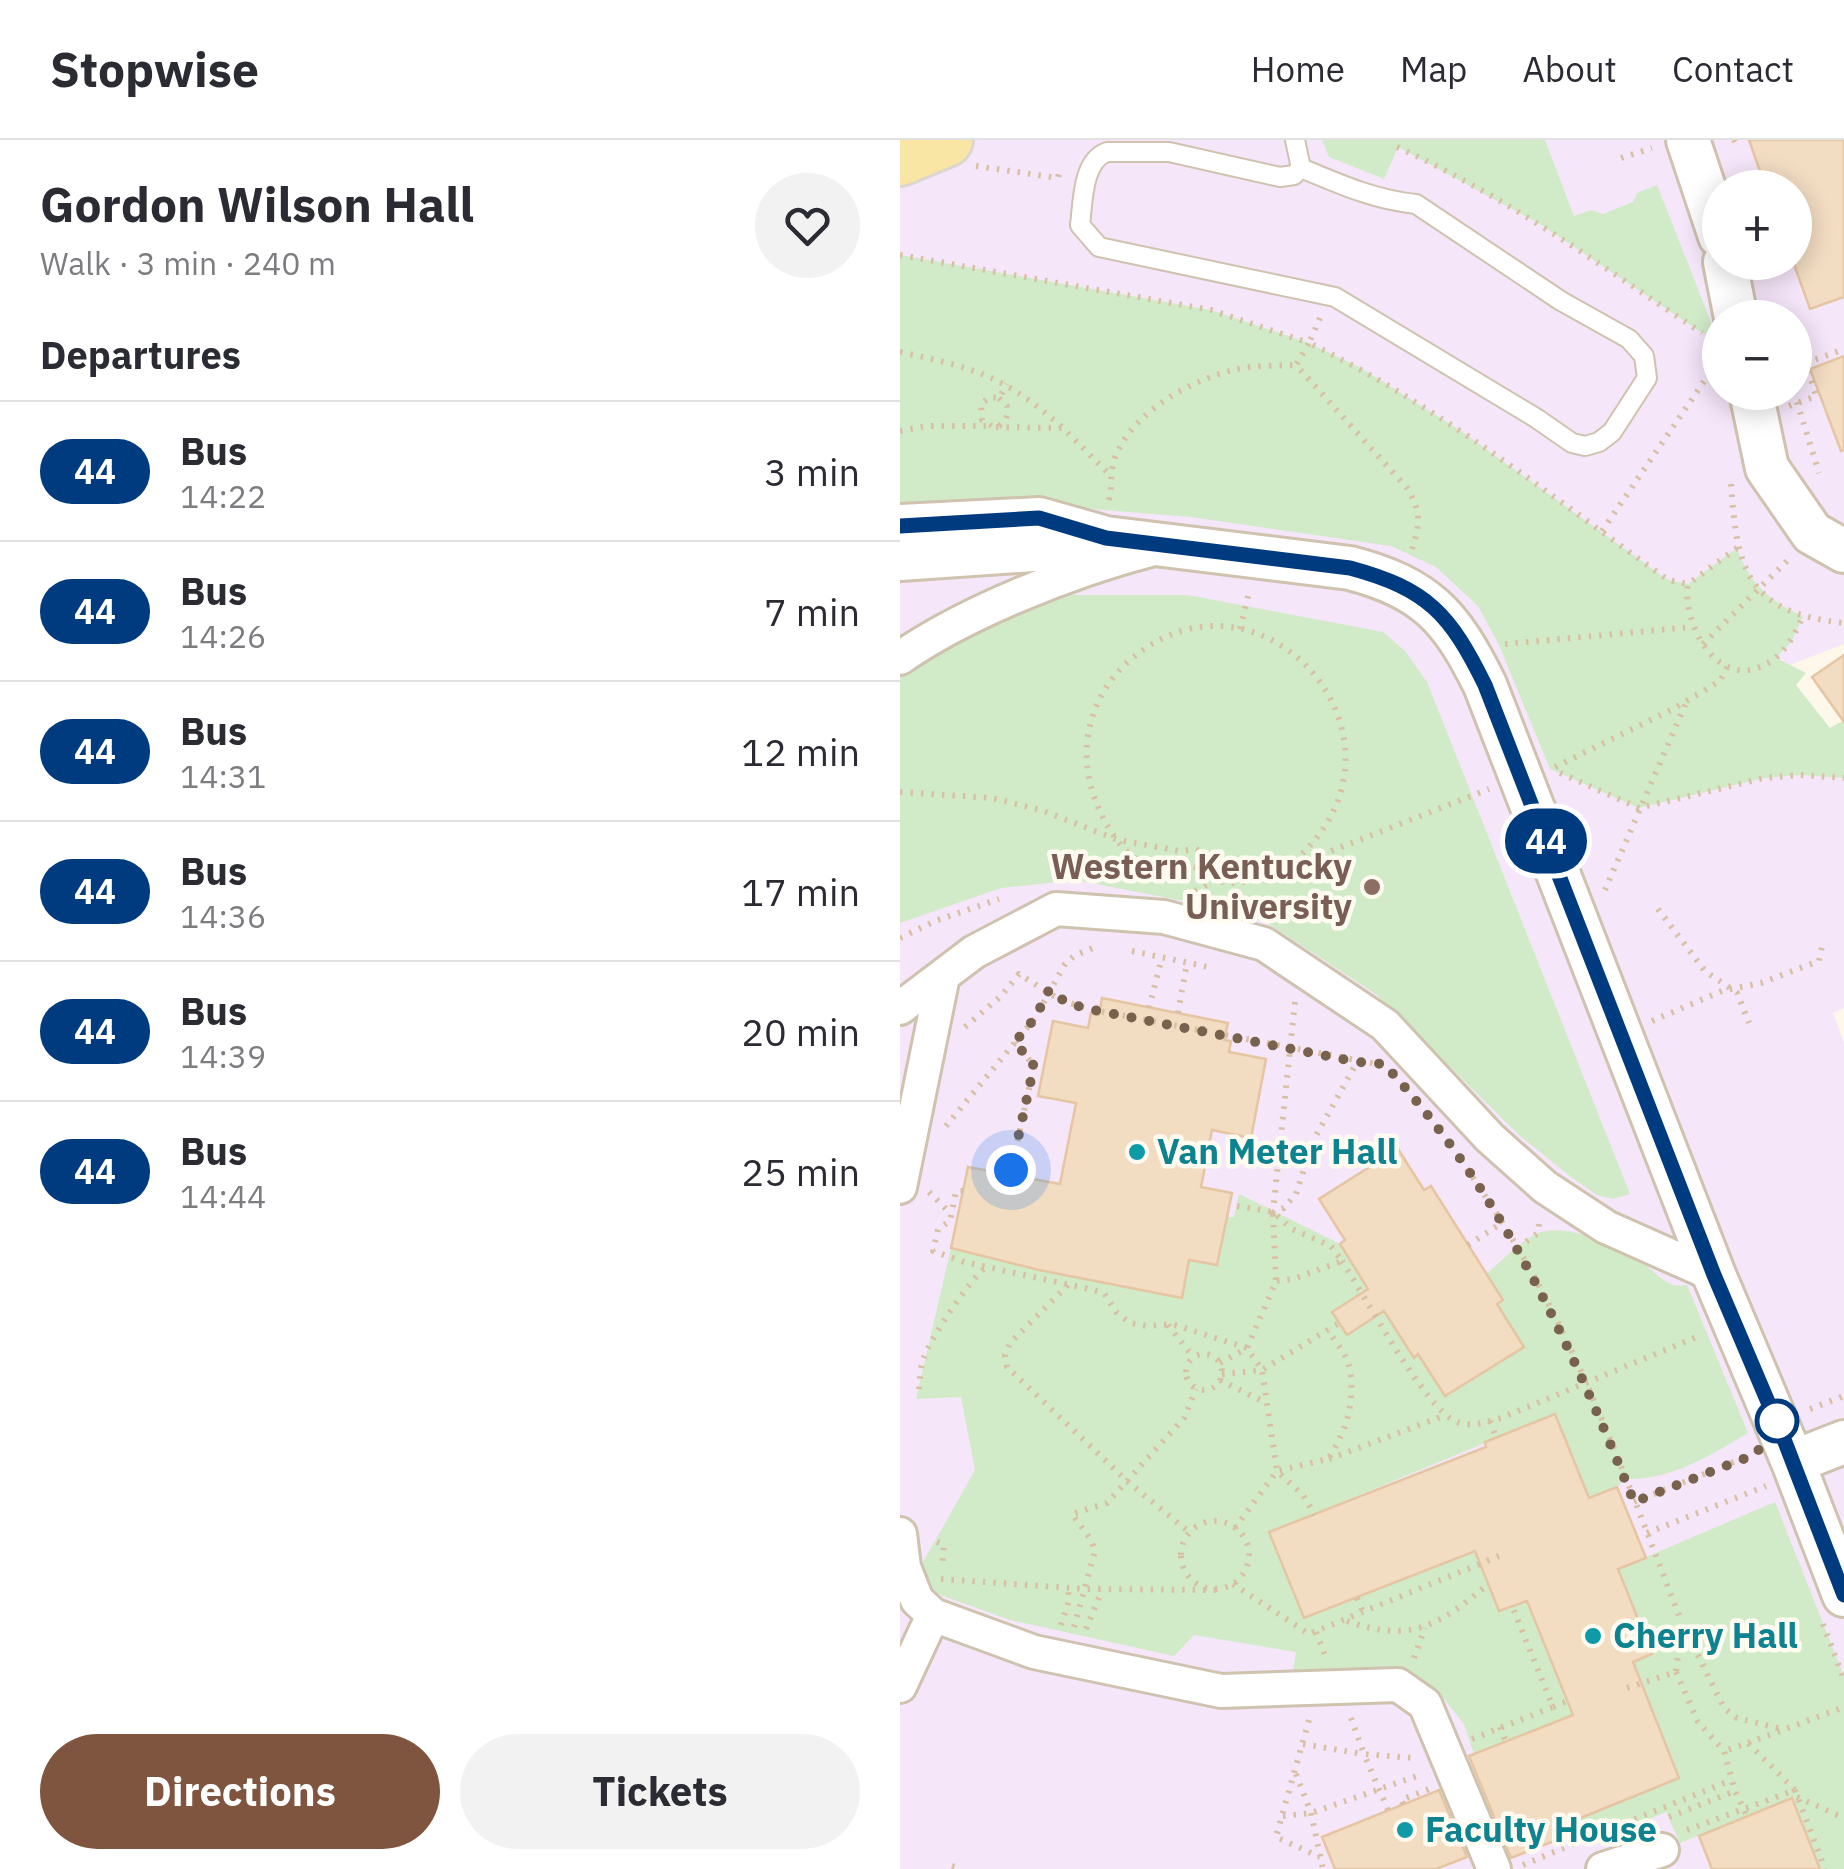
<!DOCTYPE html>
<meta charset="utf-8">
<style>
:root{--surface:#fff;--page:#f2f2f3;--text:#2b2b33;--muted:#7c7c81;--line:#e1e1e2;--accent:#7f5540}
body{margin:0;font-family:"IBM Plex Sans",sans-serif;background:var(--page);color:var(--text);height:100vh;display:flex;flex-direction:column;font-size:38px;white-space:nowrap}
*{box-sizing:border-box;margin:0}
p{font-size:32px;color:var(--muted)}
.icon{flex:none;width:55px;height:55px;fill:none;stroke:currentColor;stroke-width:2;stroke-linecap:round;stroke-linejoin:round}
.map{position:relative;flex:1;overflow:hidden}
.panel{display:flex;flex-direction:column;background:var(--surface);width:900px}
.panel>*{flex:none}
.badge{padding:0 20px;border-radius:32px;font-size:35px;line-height:65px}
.controls{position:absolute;left:802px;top:30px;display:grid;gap:20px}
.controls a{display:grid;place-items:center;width:110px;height:110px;border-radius:50%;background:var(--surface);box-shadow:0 5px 25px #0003;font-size:50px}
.you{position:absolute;width:50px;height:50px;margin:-25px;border:8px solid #fff;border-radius:50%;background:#1a73e8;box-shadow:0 0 0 15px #1a73e833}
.map>.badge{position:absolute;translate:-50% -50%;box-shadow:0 0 0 5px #fff}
h2{padding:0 40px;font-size:38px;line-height:90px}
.round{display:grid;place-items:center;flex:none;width:105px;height:105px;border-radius:52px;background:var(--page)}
.head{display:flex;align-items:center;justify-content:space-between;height:170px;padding:0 40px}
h1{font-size:48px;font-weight:800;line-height:75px}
.primary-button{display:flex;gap:20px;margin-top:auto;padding:20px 40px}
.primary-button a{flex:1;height:115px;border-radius:60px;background:var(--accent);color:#fff;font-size:40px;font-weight:800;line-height:115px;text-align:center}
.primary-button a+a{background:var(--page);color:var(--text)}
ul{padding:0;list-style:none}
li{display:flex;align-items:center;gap:30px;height:140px;padding:0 40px;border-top:2px solid var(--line)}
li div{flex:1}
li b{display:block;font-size:38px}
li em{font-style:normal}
li .badge{min-width:110px;font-weight:700;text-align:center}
header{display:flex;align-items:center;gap:60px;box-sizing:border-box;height:140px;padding:0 50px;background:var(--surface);border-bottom:2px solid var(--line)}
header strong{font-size:48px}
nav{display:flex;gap:55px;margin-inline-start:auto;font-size:35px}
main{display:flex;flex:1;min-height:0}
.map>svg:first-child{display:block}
.education{fill:#f5e6f9;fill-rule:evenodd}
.green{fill:#d1ebc8}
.building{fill:#f2dcc2;stroke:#e5c5a2;stroke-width:2.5}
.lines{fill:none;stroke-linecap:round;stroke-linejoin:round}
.service-casing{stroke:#cfc2af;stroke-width:22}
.minor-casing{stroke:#cfc2af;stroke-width:38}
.tertiary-casing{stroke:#cfc2af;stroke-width:48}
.primary-casing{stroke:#dcd6d1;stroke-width:58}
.path{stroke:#d8c0a4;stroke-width:6;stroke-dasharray:2.5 8;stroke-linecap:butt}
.service{stroke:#fff;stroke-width:18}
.minor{stroke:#fff;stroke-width:32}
.tertiary{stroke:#fff;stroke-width:42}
.primary{stroke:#fae6a4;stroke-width:52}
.line-casing{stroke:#fff;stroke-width:22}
.line{stroke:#003b80;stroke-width:15}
.walk{stroke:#78624d;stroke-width:10;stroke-dasharray:0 18}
.education-dot{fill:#8d6e63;stroke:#fffbf1;stroke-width:4}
.culture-dot{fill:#0f9aa8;stroke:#fffbf1;stroke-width:4}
.stop-dot{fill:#fff;stroke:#003b80;stroke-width:5}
.labels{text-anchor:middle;stroke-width:9;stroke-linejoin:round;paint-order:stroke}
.education-label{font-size:35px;font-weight:bold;fill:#785e54;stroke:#fffbf1;text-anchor:end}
.culture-label{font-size:35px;font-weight:bold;fill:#0d838f;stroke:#fffbf1;text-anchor:start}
</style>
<header>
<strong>Stopwise</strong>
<nav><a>Home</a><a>Map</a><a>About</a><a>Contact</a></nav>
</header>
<main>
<section class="panel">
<div class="head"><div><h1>Gordon Wilson Hall</h1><p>Walk · 3 min · 240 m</p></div><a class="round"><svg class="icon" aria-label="heart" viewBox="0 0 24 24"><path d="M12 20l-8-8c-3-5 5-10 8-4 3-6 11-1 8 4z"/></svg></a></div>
<h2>Departures</h2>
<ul>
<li><span class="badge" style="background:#003b80;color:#fff">44</span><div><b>Bus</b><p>14:22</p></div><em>3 min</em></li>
<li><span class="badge" style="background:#003b80;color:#fff">44</span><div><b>Bus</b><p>14:26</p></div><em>7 min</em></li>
<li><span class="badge" style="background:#003b80;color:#fff">44</span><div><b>Bus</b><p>14:31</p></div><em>12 min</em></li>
<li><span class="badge" style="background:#003b80;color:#fff">44</span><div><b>Bus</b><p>14:36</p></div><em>17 min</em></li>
<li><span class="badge" style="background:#003b80;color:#fff">44</span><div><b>Bus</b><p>14:39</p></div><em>20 min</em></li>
<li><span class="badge" style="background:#003b80;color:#fff">44</span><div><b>Bus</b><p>14:44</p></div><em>25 min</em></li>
</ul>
<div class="primary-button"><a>Directions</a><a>Tickets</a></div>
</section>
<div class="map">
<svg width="944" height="1729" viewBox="0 0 944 1729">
<rect width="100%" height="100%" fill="#fdf8ea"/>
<!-- education -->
<path class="education" d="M0,0h944v504l-62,24 62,97v243l-11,5 11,30v826h-944zM820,48h75v74h-75zM820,178h75v74h-75z"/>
<!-- green -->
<path class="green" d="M422,0h223l29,76 17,-6 12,4 30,-12 4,-9 20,-8 63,160 -180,-121 -142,-77 -14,32 -55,-22z
M0,115l311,55 98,33 52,25 100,63 207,149 20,4 49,-36c11,34 33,54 66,68l-12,26 -15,16 30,15 -10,12 34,43 14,-8v58l-44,-3 -36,3 -125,30 -89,-39 -51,-124 -21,-39 -42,-39 -45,-21 -200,-29 -138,-11 -153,7z
M172,455h116l195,37 22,19 22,31 203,512 -17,5 -16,-4 -26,-18 -52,-42 -142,-140 -122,-80 -179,-35 -75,8 -101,35v-253l51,-38z
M339,1054l101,50 28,45 -36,23 15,22 37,-23 31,46 3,-3 27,42 79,-49 -27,-43 5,-4 -16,-26c15,-12 32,-31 50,-40 28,-13 79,11 104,27 15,10 27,29 47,24l61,148c-37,22 -78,48 -123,46l-8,8 -28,11 -34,-84 -285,118 34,86 170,-67 25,60 28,-11 46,115 -99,39 -10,-30 -28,-35 -54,-20 -41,4 -48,-2 3,-19 -102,-17 -20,21 -164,-36 -78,-28 -10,-28 53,-94 -14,-73 -45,2 35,-151 230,50 8,-38 28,4 10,-47h7z
M875,1362l69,174v193h-24l-28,-70 -112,44 -14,-31 -77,32 -11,-25 101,-41 -51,-85 -10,-124z"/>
<!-- building -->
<path class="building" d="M849,0h95v157l-34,12 -15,-42v-79h-29z
M944,216v94l-3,1 -31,-82z
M944,515v67l-32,-45z
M202,858l126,25 -4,17 7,1 -2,11 37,7 -15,79 -39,-8 -11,57 31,6 -15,72 -28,-5 -7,38 -143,-28 -88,-22 17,-81 92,17 16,-81 -38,-7 15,-75 35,7 3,-15 8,2z
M498,1009l26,41 7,-4 72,114 -6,4 27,43 -79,49 -27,-42 -4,4 -30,-47 -37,24 -15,-23 36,-23 -28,-45 5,-4 -26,-41z
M655,1274l34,84 28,-11 29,71 -28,11 34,85 -19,8 46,116 -101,41 4,11 -71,28 -42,-102 104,-41 -46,-114 -28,10 -24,-60 -171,67 -35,-86 217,-85 -1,-5z
M539,1650l28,67 -31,12h-101l-13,-32z
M892,1658l28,71h-108l-13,-33z"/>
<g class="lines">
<defs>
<path id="service" d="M395,0l6,28
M207,12h62l111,25 14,-2 7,-7c38,16 74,32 115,36l145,97 68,38 15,17 3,22 -35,54 -13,10 -14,4 -13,-3 -36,-25 -201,-121 -236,-50 -19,-22c3,-23 2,-64 27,-73z"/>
<path id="minor" d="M0,518c66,-46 173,-88 250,-108
M0,868l74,-56 82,-43 108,8 100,27 121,81 105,113 55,49 61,40 108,48
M0,1047l43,-211
M0,1394l4,33 13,33 16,15 101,37 187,39 177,-6 27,19 69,165
M0,1546l33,-71
M703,1729l59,-19"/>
<path id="tertiary" d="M788,0l32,96
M825,122l11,56
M851,252l16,76 45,65 32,18
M0,386l139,-7 67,19 244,30c76,20 101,48 135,117l229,590 79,187 51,133
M0,419l178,-12 18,-5
M893,1322l51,-20"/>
<path id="primary" d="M0,19l46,-19"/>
</defs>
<!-- service casing -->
<use href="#service" class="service-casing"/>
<!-- minor casing -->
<use href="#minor" class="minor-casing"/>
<!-- tertiary casing -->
<use href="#tertiary" class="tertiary-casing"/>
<!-- primary casing -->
<use href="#primary" class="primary-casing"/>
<!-- path -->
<path class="path" d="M834,0l1,2
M497,7c109,49 206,120 305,186
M721,18l31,-10
M76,26l82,12 1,-5
M0,115l311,55 98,33 -13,22 111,123c15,24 13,38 4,64
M420,178l-11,25c130,63 242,153 359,237l20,4
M0,212c76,16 104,24 163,76
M894,252l25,81
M99,258l8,8c2,10 -3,21 -14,21l-11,-7 -1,-16 9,-7 9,1 8,-14
M889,266l27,-10 -10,-33 38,-14
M96,287l67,1 46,46
M0,291l28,-5h60
M831,344c6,86 16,129 113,139
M209,360c4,-16 0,-29 7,-45 19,-44 73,-74 117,-85 20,-5 43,-4 63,-5
M702,391l118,-173
M837,408l-49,36c-6,35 25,100 69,84 25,-8 36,-30 46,-52
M340,489l9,-37
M605,504l187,-17
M803,504l86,-85
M655,627l116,-57 49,-29 8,-16
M660,633l79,35 125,-30 36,-3 44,3
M0,652l92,6 49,12 77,30 62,11 16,-2 13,8 74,13c159,-119 -20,-327 -154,-209 -29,25 -45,63 -42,102 2,37 31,100 73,106 13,2 24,-6 37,-1 9,2 12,9 19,12 19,9 49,-4 67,-10l206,-81
M705,750l83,-192
M295,751l21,-11
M758,769l47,62 32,22 12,30
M0,798l35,-17 64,-22
M232,811l81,17
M395,862l-22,210 11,-4 12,-14 17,-53 44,-79
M249,868l13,-51
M278,873l9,-51
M752,881l70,-30 39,-8 58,-22 4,-20
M65,887l35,-30 19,-23 41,26 29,9 288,55
M115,902l19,24 -23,104 13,2
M46,986l89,-108 30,-54 9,-8 21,-9
M561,1020c33,48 65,98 91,151 51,100 89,207 130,312
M63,1051h-7l-6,30 -12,8 -5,22 31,11 130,28 10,3 12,19 14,11 17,3 25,-2 75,24 15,22 15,101 26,24 12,20
M29,1052l22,22
M337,1066l36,6 19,17 39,17 11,15 -49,18 -17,2
M568,1105l34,-22
M618,1108l20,-15 1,-10
M442,1121c21,32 83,147 113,160 15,7 31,1 46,-3l198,-82
M168,1145l-58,58 -5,12 2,12 120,114 62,51
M268,1185l25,32
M286 1232a18 18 0 1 1 36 0a18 18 0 1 1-36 0Z
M320,1223l27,-15 29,-67 -3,-67
M322,1234l40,-4 77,-47
M320,1240l44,22
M19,1249c1,-10 1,-22 5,-32 8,-21 45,-76 61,-89
M910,1269l34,-13
M590,1281l6,16
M429,1319l117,-44
M734,1362l115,-46
M281 1415a34 34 0 1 1 68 0a34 34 0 1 1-68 0Z
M335,1388l42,-57 51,-12c18,-27 29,-60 21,-93 -3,-12 -14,-25 -21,-36
M747,1393l119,-47
M37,1402l7,3 -2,23
M41,1439l145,10 130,1
M333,1444l76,50 190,-78
M457,1458l6,14
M447,1481c64,23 93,4 141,-37
M923,1484l21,55
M161,1485l8,-25 -1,-12
M174,1487l21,-76 -4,-11 -19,-26 35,-11 77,-85 12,-29
M186,1489l16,-39
M416,1492l9,23
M514,1518l11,-30
M776,1532l22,50 26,29 11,40 12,25
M727,1548l49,-16 6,-49 42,85 13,10 49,12
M653,1567l14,-6
M451,1578l13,36
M409,1580l-33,117 44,20
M600,1587l6,15
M572,1599l81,-32 -41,-101
M848,1603l96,-36
M403,1604l60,10
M396,1634l15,39 12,56
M895,1650l30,79
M897,1657l47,21
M503,1664l-2,-4 28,-11
M488,1670l-24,-56 49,4
M383,1676l28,-3 109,-38
M769,1677l66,-26
M715,1687l117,-47
M787,1690l108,-40 -47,-47 -24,8
M623,1725l62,-26
M52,1726l10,3"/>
<!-- service -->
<use href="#service" class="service"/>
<!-- minor -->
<use href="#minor" class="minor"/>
<!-- tertiary -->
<use href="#tertiary" class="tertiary"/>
<!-- primary -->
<use href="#primary" class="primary"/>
</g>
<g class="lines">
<defs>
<path id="line" d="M0,386l139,-8 67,20 244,30c78,21 100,46 135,117l229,590 71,167 59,153"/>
</defs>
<!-- line casing -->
<use href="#line" class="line-casing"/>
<!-- line -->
<use href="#line" class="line"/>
<!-- walk -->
<path class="walk" d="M111,1030l23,-104 -19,-24 20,-24 14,-28 18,13 22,6 268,53 27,2c117,126 187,281 250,438l122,-48 21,-33"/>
</g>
<!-- markers -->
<circle class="education-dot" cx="472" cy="747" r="10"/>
<g class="culture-dot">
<circle cx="237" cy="1012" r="10"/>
<circle cx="693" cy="1496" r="10"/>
<circle cx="505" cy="1690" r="10"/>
</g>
<circle class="stop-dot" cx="877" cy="1281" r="20"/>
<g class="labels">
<!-- education labels -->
<g class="education-label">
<text x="452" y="739">Western Kentucky<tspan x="452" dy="40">University</tspan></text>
</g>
<!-- culture labels -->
<g class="culture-label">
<text x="257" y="1024">Van Meter Hall</text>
<text x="713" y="1508">Cherry Hall</text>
<text x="525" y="1702">Faculty House</text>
</g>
</g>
</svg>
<div class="controls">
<a>+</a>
<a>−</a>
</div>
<div class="you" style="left:111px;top:1030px"></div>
<b class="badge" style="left:646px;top:701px;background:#003b80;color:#fff">44</b>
</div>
</main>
